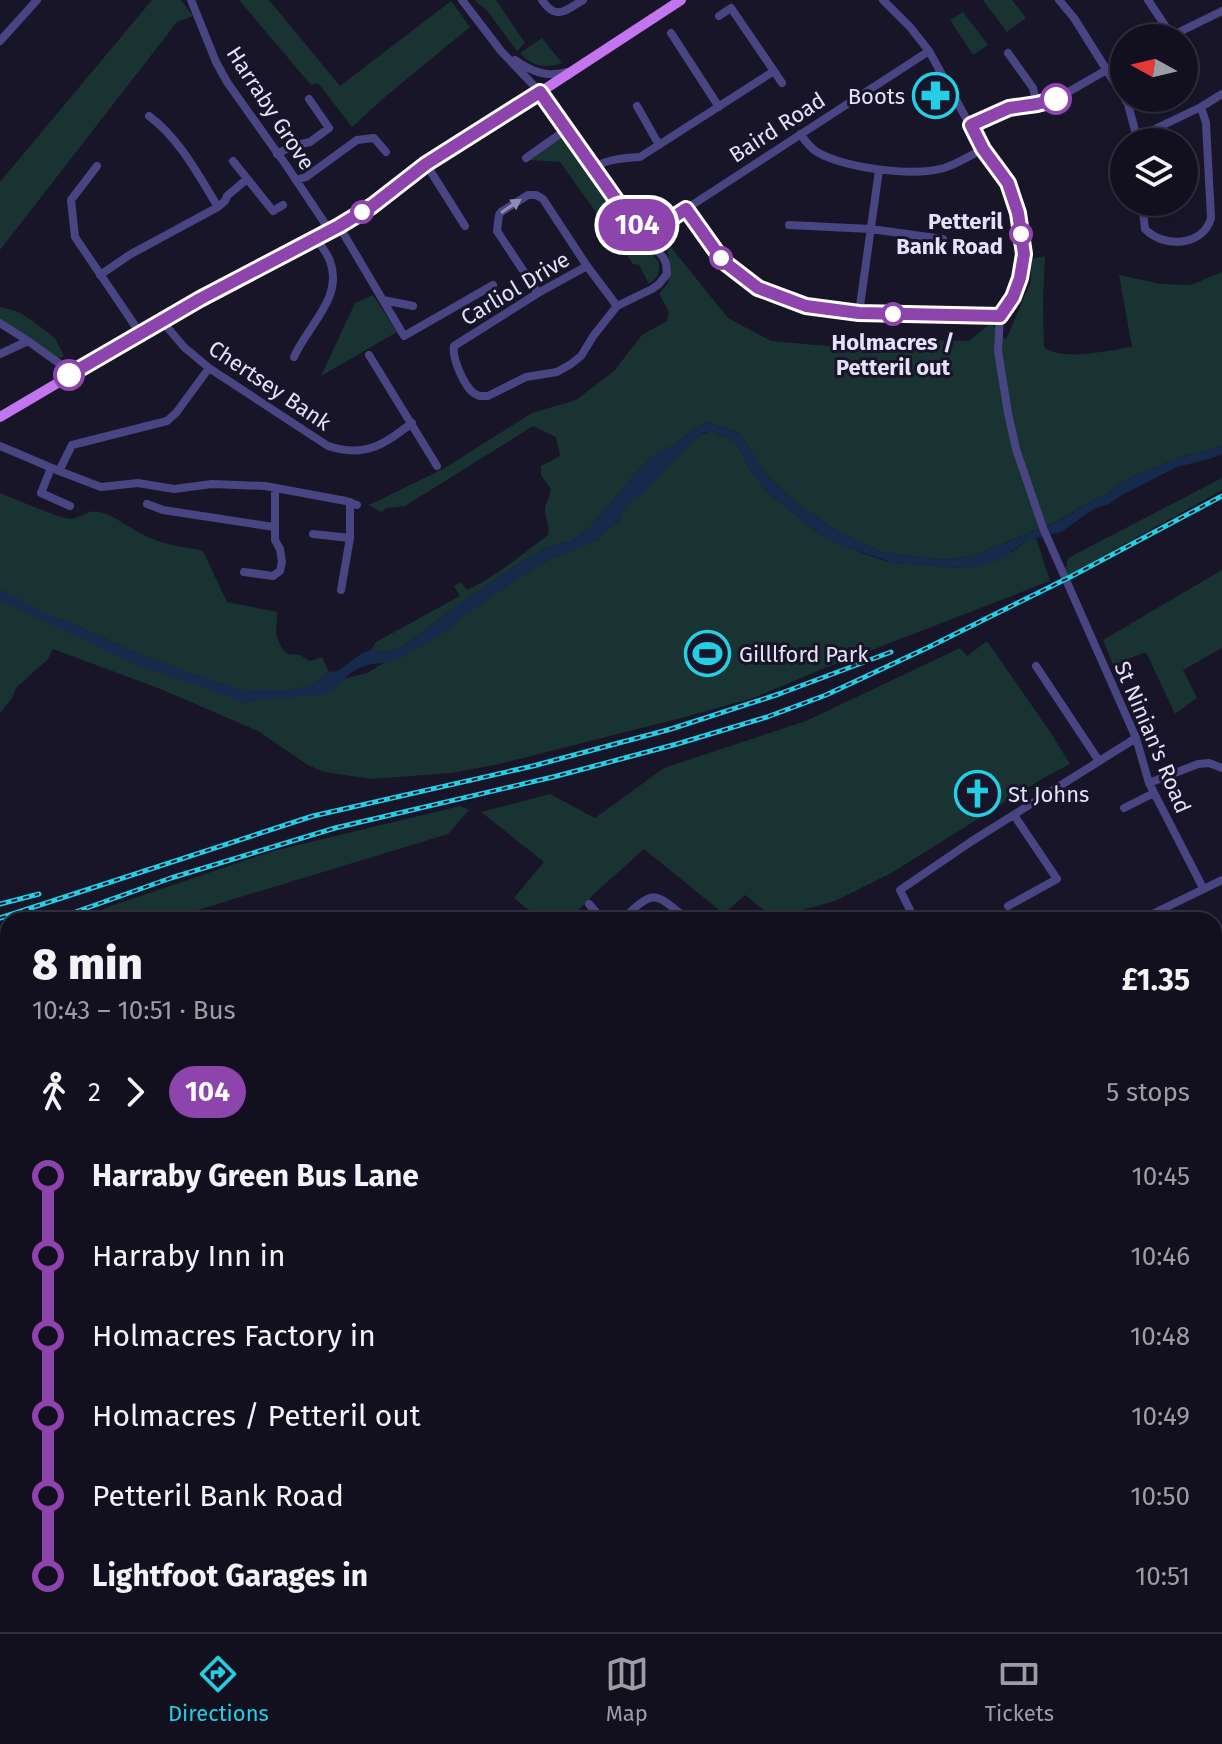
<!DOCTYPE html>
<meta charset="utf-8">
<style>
:root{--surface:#12101f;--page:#1b1928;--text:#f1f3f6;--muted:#9c9da4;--line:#31303d;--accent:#24cee4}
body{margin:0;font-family:"Fira Sans",sans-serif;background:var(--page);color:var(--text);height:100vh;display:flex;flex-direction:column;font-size:30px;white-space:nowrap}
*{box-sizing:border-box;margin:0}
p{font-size:26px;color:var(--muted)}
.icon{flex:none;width:44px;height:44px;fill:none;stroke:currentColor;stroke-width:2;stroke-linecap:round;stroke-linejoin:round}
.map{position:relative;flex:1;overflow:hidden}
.side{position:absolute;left:0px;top:912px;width:1222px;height:720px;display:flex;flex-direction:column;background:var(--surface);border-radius:24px 24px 0 0;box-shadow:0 2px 6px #0004,0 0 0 2px var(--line)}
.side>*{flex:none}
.badge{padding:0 16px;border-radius:26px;font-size:28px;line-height:52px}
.needle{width:52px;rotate:278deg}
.tools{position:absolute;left:1110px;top:24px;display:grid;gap:16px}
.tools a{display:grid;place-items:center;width:88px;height:88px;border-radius:50%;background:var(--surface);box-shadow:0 2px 6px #0004,0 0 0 2px var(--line);font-size:40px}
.map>.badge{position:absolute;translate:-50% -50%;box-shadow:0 0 0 4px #fff}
.legs{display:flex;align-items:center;gap:12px;height:88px;padding:0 32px;font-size:26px}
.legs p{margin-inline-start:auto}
.overview{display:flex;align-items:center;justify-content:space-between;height:136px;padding:0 32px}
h1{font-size:44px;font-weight:800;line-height:60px}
ul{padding:0 32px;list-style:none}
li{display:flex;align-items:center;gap:28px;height:80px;font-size:30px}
li i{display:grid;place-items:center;width:12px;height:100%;margin:0 10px;background:currentColor}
li i::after{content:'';width:20px;height:20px;margin:-10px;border:6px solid;border-radius:50%;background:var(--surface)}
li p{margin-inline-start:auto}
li:first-child i{background:linear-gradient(#0000 50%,currentColor 0)}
li:last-child i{background:linear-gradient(currentColor 50%,#0000 0)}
.tab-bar{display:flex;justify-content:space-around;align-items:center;height:112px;border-top:2px solid var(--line);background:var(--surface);font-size:22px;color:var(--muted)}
.tab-bar a{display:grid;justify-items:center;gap:4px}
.tab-bar .selected{color:var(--accent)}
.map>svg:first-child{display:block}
.green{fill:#183332}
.water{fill:#162a4c}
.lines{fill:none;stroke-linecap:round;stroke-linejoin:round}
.minor{stroke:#494583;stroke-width:8}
.major{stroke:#c275ee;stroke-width:10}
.rail-casing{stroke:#24cee4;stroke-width:5}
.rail{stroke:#181529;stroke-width:2;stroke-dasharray:6;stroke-linecap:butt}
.oneway{fill:#8f8bb9}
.line-1-casing{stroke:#fff;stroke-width:18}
.line-1{stroke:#8e44ad;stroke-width:12}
.stop-1-dot{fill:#fff;stroke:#8e44ad;stroke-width:4}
.labels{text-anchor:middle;stroke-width:6;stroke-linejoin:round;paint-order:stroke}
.poi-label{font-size:22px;fill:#e4e1fb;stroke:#181529;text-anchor:start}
.street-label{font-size:22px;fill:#e4e1fb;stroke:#181529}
.stop-label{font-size:22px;font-weight:bold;fill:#e4e1fb;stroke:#181529;text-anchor:end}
</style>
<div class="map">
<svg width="1222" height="1632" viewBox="0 0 1222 1632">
<rect width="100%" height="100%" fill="#181529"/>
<!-- green -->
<path class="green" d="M152,0h29l12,16 -16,6 -177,228v-68z
M239,0h30l71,86 111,-85 19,26 -84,69 -34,31 -34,-44 -7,2z
M475,0h21l29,43 -8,8 -32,-43 -4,-2z
M983,0h29l14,18 -19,14z
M963,12l25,33 -15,10 -23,-35z
M542,38l20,25c-16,6 -31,3 -42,-10z
M565,134l94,129c1,10 -2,15 -10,21l-10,-19 -6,-1 -73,-102 -30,-2z
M666,241l62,77 43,23 102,9 2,-11 94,2 22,-18 15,17 25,-59v-22l14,-3 -2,45 1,46c18,15 65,3 88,0l-13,-72 42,9 30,1 31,-13v174l-43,12 -48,19 -18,11 -6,6 -14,6 -37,22 -86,35 -30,3 -59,-8 -46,-22 -41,-29 -28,-26 -27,-42 -32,-11 -20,12 -10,9 -18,9 -11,9 -12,12 -46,55 -20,14 -18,3 -31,17 -64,44 -53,40 -16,6 -17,-2 5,-8 84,-46 -6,-10 7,-4 6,8 16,-8 24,-16 41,-31c2,-10 -3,-17 -3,-27 1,-6 5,-12 6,-19l-10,-14v-9l19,-10 -4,-19 -23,-11 -128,80 -18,2 -6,4 -12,-7 74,-36 89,-56 44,-13 38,-29 28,-36 25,-14 2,-9 -10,-18 9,-11 2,-15z
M373,295l24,37 -76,44 34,-73z
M0,307l19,5 15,10 21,16 9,18 -4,2 -9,-2 -51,-34z
M712,431l24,11 15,29 18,22 48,39 24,13 41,15 12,3 69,5 49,-16 16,-12 8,-2 14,43 -230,89 -67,28 -68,19 -190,48 -44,8 -79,6 -48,-7 -16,-7 -50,-34 -95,-41 -110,-41 -5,10 -32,29 -4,10 -12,15v-116l246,106 121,-30 101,-61 58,-39 25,-15 47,-18 6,-8 16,-12c1,-6 3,-12 8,-17 5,-5 11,-7 16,-12 18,-17 43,-55 68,-60z
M1222,478v12l-155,86 -2,-5 3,-13z
M0,493c12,5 62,26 70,26 11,-1 18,-10 30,-7 16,4 29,16 44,23 21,11 38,11 59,16l24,51 50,10 -1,23 6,14 6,5 12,1 10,6 12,-4 7,15 -17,13 -21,5h-50l-55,-18 -63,-25 -56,-26 -12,-3 -50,-25 -5,-4z
M1222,570v78l-39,22 14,28 -22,16 -29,-62 -33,13 -10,-25z
M987,641l66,95 17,28 -25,13 -152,95 -58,29 -61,17 -29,-23 -21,19 -80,-65 -49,44 -26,27h-28l-27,-22 30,-36 -63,-50 69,-18 45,24 69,-50 142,-47 154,-73 7,8z
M460,806l9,4 -21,24 -283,86h-76l16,-12 168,-57z
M1222,1187v445h-259l-3,-8h254v-433z"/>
<!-- water -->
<path class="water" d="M707,422l32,11 27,42 28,26 41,29 46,22 59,8 30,-3 87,-35 36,-22 14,-6 6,-6 18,-11 48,-19 43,-12v8l-13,5 -32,8 -55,28 -13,9 -11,3 -9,5 -28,20 -33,8 -29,20 -14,5 -22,3 -69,-5 -53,-18 -24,-13 -48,-39 -18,-22 -15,-29 -24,-11 -9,2 -14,12 -48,50 -12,7 -7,10 -2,8 -16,12 -6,8 -47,18 -25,15 -58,39 -25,21 -44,26 -8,3 -20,2 -12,4 -10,6 -16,17 -11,4 -59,4 -17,4 -46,-17 -59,-19 -141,-67v-11l55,29 12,3 56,26 63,25 55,18h50l21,-5 17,-13 9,-1 24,-18 9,-3 17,2 16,-6 53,-40 64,-44 31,-17 18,-3 20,-14 46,-55 12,-12 11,-9 18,-9 10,-9z
M1214,1329h8v153l-6,9 -2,-1z"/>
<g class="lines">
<!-- minor -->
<path class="minor" d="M191,0l25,62 11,20 59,83 44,66
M462,0l39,51 39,41 79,112 44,53 3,6 1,11 -8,10 -7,5 -35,17
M542,0c14,21 23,11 41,0
M883,0l27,27 19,24 54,98 25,34 10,30 6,41 -4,24 -7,19 -13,19 -2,35 10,62 8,36 27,79 93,210 13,45 54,105
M1059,0l15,18 54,86 10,38
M1148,0l24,36
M671,33l48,74
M1167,38l55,-27
M0,41l37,-41
M1008,53l25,35 4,16
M515,60c16,11 31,18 51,12
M774,71l8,12
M637,106l22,39
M149,116c30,22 50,60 69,91
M971,125l38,-17 28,-4 19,-5 68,-39
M800,134c5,6 10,14 17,18 28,16 95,25 127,16 13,-4 27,-13 39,-19
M1138,137l63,-30 21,-13
M277,154l15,-8 18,-4 19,-14 -20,-29
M526,158l41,-29
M233,161l40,50 10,-6
M426,164l39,62
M97,166l-26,34 4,37 65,96
M594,167c15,-8 29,-9 46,-10l134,-86 -43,-63 -12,8
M296,180l10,-3 51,-37 17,-2 12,14
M1142,202l3,27c18,19 58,18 66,-11l-5,-95 -5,-16
M686,209l37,52 35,27 48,18 53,7 141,3
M789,225l82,4 72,10
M339,226l65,110 89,-51
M646,235l283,-184
M100,275l31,-21 87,-47 7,-6 2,-5 20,-17
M538,293l-41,-62 2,-16 2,-3 27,-17h8l7,4 44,67 30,40 -23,29 -13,21 -10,8 -14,8 -31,5 -38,19c-7,0 -8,1 -13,-2 -11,-7 -23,-36 -21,-48l84,-53 49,-27
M383,300l30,6
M859,313l20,-143
M162,321l22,26 25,21 119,78c37,12 55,-1 84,-23
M0,323l28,18
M0,354l28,-13 32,23 8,12
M369,355l68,111
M294,357c13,-31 50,-59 36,-96 -3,-8 -9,-15 -13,-22
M0,446l59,25 42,16 37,-4 36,6 38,-5 53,2 81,15 11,4
M51,468l-10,25 29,13
M59,471l13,-26 95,-24 9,-8 33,-45
M147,504l16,6 111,17
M313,534l37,4
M244,572l29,4 7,-5 2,-9 -2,-13 -5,-9v-51
M341,590l9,-52v-36
M1036,666l63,95
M1149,783l49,-19 11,-1 13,5
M1124,808l30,-15
M589,904l14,16
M1008,906l49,-27 -43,-64
M622,920c33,-32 32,-28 66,0
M915,920l-15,-30 72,-49 164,-103
M1140,920l82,-40
M0,966l8,-4
M0,997l8,1
M1214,1024l8,20
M1,1053h7
M0,1106l8,5
M1214,1153l8,-3
M0,1228l8,7
M0,1257l8,-15
M0,1288l8,-2
M0,1345l8,-1
M0,1376l8,7
M0,1421l8,-12
M0,1535l8,-11
M0,1604l8,1
M152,1624l39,8
M276,1624l7,8
M401,1624v8
M574,1624l57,5 20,-5
M714,1624l2,8
M791,1624l3,8
M918,1624l3,8
M494,1632v-8"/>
<!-- major -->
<path class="major" d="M0,417l200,-118 139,-73 33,-20 54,-42 67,-41 188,-123"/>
<defs>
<path id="rail" d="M0,904l39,-10
M0,918l313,-102 220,-50 138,-37 108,-35 112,-42
M53,920l118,-42 164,-50 222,-52 120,-32 90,-27 59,-22 103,-48 143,-71 150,-80
M0,946l8,-4"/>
</defs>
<!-- rail casing -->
<use href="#rail" class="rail-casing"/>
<!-- rail -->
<use href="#rail" class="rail"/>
</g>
<!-- one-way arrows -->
<defs><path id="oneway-solid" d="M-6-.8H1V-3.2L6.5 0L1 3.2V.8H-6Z" transform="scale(2)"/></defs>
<use class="oneway" href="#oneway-solid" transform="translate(511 206) rotate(-34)"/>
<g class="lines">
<defs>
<path id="line-1" d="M69,375l131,-76 139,-73 33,-20 54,-42 114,-72 79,112 27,31 40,-26 37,52 35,27 48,18 53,7 141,3 13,-19 7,-19 4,-24 -6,-41 -10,-30 -25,-34 -12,-24 38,-17 28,-4 19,-5"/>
</defs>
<!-- line-1 casing -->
<use href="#line-1" class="line-1-casing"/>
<!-- line-1 -->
<use href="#line-1" class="line-1"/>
</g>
<!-- icons -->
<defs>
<symbol id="pharmacy-ring" viewBox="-11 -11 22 22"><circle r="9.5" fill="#181529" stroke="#24cee4" stroke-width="1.5"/><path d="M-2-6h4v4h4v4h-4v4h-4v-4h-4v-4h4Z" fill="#24cee4"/></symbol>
<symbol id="stadium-ring" viewBox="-11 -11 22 22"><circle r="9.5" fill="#181529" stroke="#24cee4" stroke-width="1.5"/><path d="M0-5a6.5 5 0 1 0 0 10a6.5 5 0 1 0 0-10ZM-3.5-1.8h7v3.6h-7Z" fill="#24cee4"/></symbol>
<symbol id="church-ring" viewBox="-11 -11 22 22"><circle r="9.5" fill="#181529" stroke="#24cee4" stroke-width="1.5"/><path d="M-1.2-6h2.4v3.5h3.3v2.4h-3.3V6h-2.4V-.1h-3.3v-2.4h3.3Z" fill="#24cee4"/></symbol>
</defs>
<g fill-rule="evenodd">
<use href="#pharmacy-ring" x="910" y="70" width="51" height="51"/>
<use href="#stadium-ring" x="682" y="628" width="51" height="51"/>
<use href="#church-ring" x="952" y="768" width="51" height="51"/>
</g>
<!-- markers -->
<g class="stop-1-dot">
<circle cx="1056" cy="99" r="14"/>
<circle cx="362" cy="212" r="10"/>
<circle cx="1021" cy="234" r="10"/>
<circle cx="721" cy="258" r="10"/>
<circle cx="893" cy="314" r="10"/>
<circle cx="69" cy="375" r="14"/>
</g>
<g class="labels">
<!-- poi labels -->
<g class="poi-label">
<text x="905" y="104" text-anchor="end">Boots</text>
<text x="739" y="662">Gilllford Park</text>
<text x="1008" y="802">St Johns</text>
</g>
<!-- street labels -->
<g class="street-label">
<text transform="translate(271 108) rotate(57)" y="8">Harraby Grove</text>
<text transform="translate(777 127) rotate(-33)" y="8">Baird Road</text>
<text transform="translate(515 288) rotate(-31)" y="8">Carliol Drive</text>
<text transform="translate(270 385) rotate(34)" y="8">Chertsey Bank</text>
<text transform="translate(1153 737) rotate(67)" y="8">St Ninian's Road</text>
</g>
<!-- stop labels -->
<g class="stop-label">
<text x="1003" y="229">Petteril<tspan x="1003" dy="25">Bank Road</tspan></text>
<text x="893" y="350" text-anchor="middle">Holmacres /<tspan x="893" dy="25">Petteril out</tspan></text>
</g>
</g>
</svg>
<div class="tools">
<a><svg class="needle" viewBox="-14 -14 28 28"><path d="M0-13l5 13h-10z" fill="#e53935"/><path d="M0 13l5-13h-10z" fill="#9c9da4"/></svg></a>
<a><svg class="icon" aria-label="layers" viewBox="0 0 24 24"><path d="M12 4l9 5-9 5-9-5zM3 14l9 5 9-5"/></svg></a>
</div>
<b class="badge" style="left:637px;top:225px;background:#8e44ad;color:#fff">104</b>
<section class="side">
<div class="overview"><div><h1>8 min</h1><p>10:43 – 10:51 · Bus</p></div><b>£1.35</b></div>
<div class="legs"><svg class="icon" aria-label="walk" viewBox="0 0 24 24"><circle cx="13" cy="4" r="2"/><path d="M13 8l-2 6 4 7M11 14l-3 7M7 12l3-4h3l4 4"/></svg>2<svg class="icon" aria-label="forward" viewBox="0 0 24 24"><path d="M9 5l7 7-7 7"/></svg><b class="badge" style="background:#8e44ad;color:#fff">104</b><p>5 stops</p></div>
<ul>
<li><i style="color:#8e44ad"></i><b>Harraby Green Bus Lane</b><p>10:45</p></li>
<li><i style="color:#8e44ad"></i><span>Harraby Inn in</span><p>10:46</p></li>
<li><i style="color:#8e44ad"></i><span>Holmacres Factory in</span><p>10:48</p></li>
<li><i style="color:#8e44ad"></i><span>Holmacres / Petteril out</span><p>10:49</p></li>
<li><i style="color:#8e44ad"></i><span>Petteril Bank Road</span><p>10:50</p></li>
<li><i style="color:#8e44ad"></i><b>Lightfoot Garages in</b><p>10:51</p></li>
</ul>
</section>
</div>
<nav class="tab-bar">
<a class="selected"><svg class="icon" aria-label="directions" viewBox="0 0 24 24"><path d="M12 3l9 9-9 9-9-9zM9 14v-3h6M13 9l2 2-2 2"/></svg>Directions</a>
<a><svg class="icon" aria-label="map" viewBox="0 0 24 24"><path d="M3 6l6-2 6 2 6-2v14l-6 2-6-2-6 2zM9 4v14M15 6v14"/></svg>Map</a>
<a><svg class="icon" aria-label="tickets" viewBox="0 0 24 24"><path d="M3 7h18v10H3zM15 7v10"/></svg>Tickets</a>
</nav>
